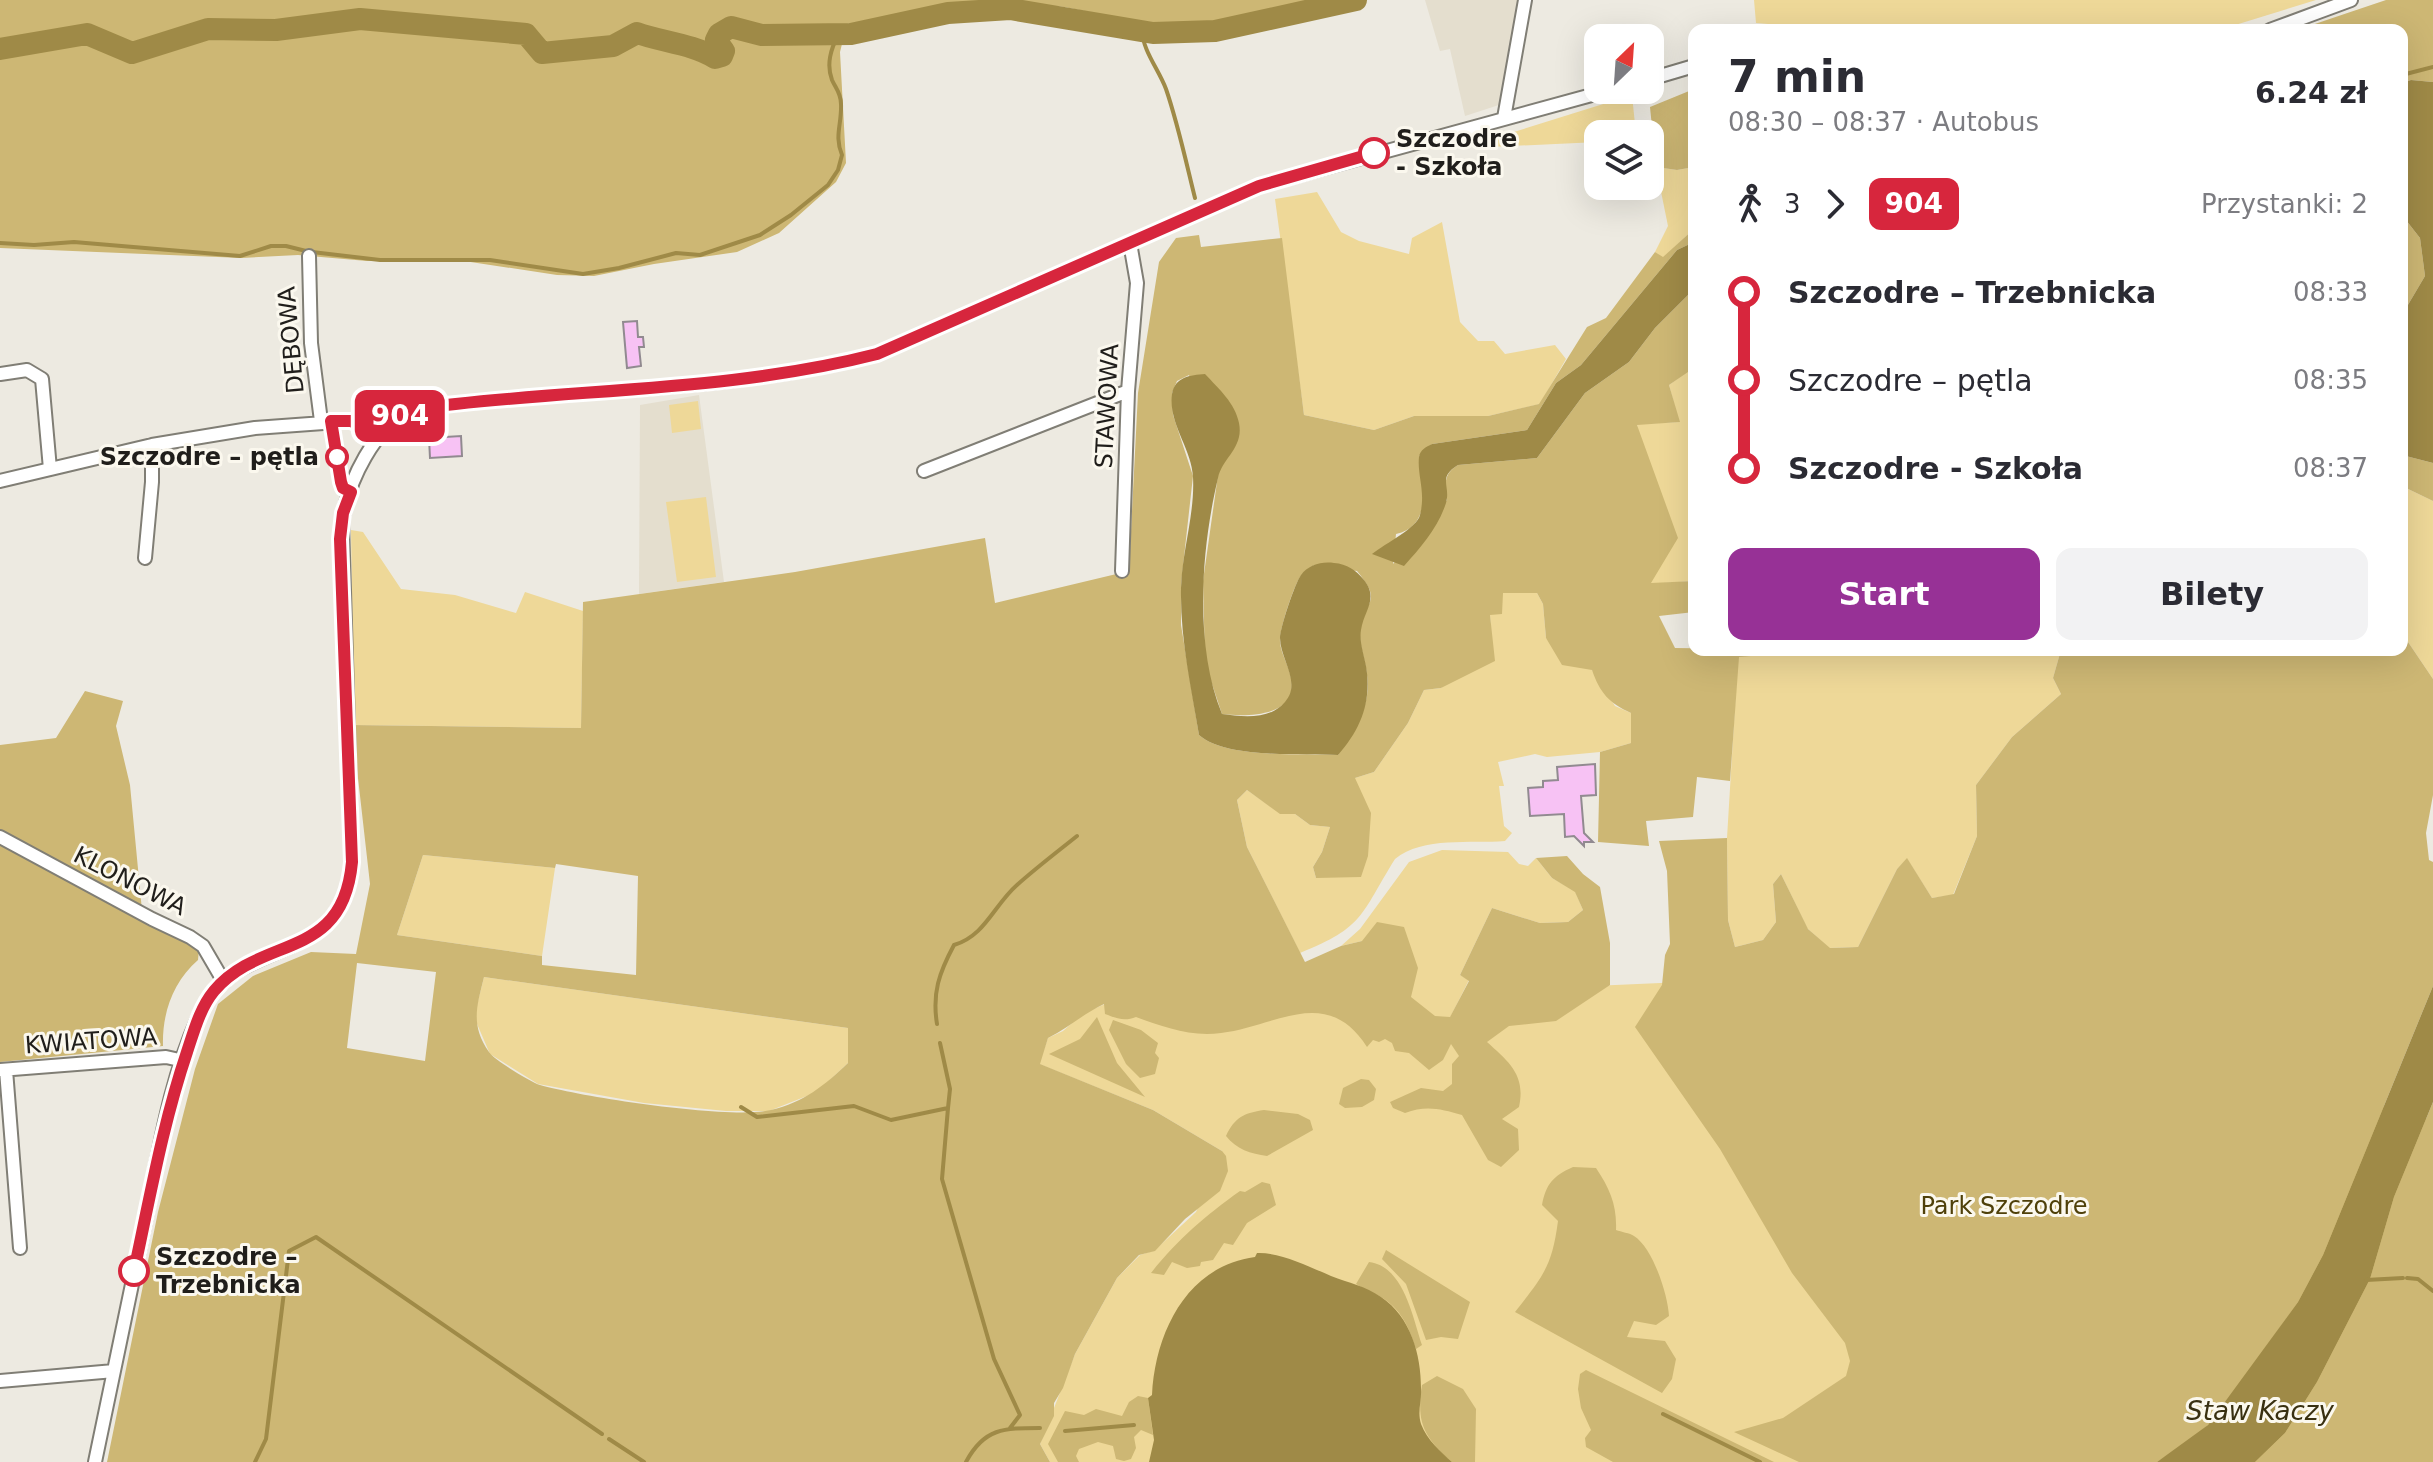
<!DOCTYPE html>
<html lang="pl">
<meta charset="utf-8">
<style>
:root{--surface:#fff;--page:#f2f2f3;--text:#2b2b33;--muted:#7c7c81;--accent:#973196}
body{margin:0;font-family:"DejaVu Sans",sans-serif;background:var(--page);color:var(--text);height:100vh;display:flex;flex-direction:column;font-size:30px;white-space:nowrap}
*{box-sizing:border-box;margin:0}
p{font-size:26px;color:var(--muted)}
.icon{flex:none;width:44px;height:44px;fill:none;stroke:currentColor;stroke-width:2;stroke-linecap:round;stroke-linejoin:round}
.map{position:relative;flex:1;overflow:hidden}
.panel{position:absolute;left:1688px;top:24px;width:720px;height:632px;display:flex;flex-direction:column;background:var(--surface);border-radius:16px;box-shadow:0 8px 32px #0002}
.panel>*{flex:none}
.badge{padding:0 16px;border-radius:12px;font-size:28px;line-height:52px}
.needle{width:52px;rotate:25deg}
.buttons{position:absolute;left:1584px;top:24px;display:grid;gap:16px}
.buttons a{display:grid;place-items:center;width:80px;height:80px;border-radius:16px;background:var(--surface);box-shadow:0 8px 32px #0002;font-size:40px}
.map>.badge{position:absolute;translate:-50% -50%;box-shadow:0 0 0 4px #fff}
.legs{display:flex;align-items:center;gap:12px;height:88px;padding:0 40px;font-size:26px}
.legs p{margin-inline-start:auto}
.head{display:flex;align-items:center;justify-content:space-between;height:136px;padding:0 40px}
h1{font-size:44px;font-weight:800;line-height:60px}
.action{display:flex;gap:16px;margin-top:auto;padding:16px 40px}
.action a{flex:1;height:92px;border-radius:16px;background:var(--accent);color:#fff;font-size:32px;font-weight:800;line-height:92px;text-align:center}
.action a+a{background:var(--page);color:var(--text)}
ul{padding:0 40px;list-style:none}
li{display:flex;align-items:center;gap:28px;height:88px;font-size:30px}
li i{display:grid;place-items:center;width:12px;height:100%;margin:0 10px;background:currentColor}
li i::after{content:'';width:20px;height:20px;margin:-10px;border:6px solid;border-radius:50%;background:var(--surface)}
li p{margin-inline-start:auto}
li:first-child i{background:linear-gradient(#0000 50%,currentColor 0)}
li:last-child i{background:linear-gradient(currentColor 50%,#0000 0)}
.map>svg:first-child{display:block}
.built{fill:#e4dece}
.green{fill:#eed898}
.forest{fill:#cdb774;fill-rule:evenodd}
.water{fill:#9f8a47}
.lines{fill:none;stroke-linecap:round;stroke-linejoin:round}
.stream{stroke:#9f8a47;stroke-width:4}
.river{stroke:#9f8a47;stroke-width:22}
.building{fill:#f7c2f4;stroke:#918a90;stroke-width:2}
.minor-casing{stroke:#807e75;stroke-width:16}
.minor{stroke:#fff;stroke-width:12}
.line-1-casing{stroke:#fff;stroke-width:18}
.line-1{stroke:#d7263d;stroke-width:12}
.stop-1-dot{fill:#fff;stroke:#d7263d;stroke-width:4}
.labels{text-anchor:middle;stroke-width:6;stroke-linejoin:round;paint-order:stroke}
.stop-label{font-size:24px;font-weight:bold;fill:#201e1b;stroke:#fbf8ee;text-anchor:start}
.street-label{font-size:24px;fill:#201e1b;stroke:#fbf8ee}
.park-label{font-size:24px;fill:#4f4009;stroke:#fbf8ee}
.water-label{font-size:26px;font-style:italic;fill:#393011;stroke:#fbf8ee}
</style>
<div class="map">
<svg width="2433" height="1462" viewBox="0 0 2433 1462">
<rect width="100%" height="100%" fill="#edeae1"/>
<!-- built -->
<path class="built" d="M1425,0h95l-18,104 -37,12 -15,-67 -10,2z
M699,395l25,187 -85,12 1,-189z"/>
<!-- green -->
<path class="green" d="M1754,0h562l-97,30h-380l-83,-7z
M1632,95l4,39h-38v8l-108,5 -2,-7z
M1656,167l21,3 17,-3v62l-31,29 -8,-6 13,-26z
M1317,192l24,40 18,9 50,13 3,-16 30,-16 18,100 18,19h16l11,13 50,-9 11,14 -26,45 -52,12h-74l-40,14 -70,-15 -29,-216z
M1688,371l6,5v205l-44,3 -13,-160 42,-2 -10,-37z
M698,401l3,28 -29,4 -3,-28z
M2402,486l31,15v178l-27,-40h-4z
M706,497l10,80 -39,5 -11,-80z
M351,530l12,2 38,57 54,6 61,18 9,-21 58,19 -2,117 -227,-3z
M1502,593h35l6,11 3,34 46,32 23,36 16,7v30l-31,9 -53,5 -12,-3 -37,8 6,24h-5l5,40 8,7 -7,8c-34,3 -82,-5 -110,18 -35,56 -30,68 -95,94l-53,-106 -10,-47 10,-10 33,23 15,1 15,11 20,2 -8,25 -9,15 3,11 39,-100 19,-6 34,-49 16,-33 17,-2 51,-43 -2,-30z
M1821,650h240l-8,28 8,16 -49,43 -36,48 1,51 -24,59 -21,3 -25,-39 -10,10 -39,78 -29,1 -22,-20 -26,-54 -8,10 3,38 -13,18 -28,7 -7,-27 -1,-82 11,-182z
M1442,850l66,2 11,12 9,2 8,-8 16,20 23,13 8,19 -15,12 -28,1 -48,-15 -32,67 9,5 -19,38 49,-28 393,-17 541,147 -133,342h-1250l-10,-18 35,-90 42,-76 23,-23 15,-5 41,-38 26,-61 -69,-41 -114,-46 9,-26 15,-7 19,-17 30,-13 298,-4 -48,-56 -21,5 19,-17 49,-67z
M423,855l132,13 -13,88 -145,-21z
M484,977l364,51v35l-31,29 -48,19h-43l-82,-8 -106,-19 -48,-30 -16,-37z"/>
<!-- forest -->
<path class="forest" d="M0,0h1323l-108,22 -64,2 -87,-17 -70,-7 -147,24 -7,28 6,111 -10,19 -57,51 -42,19 -83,12 -60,12 -37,-1 -93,-14h-97l-69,-6 -56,3 -242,-10z
M2386,0h47v82l-22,-2 -9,3v-53h-105z
M1694,89v78l-17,3 -21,-3 -6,-60z
M2402,215l18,23 5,38 -23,39z
M1694,229v13l-17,8 -96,115 -25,18 -29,47 -95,14 -13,12c4,28 14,70 -23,78l-3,30 54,-64c-2,-16 -4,-26 11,-35l79,-7 48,-65 44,-31 26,-34 39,-39v87l-6,-4 -19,13 11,37 -43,3 41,113 -27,45 43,-2v31l-35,4 16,32 146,2 -82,7 -9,124 -33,-4 -4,40 -47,4 3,25 -51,-4 2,-90 31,-9v-30c-22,-10 -31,-20 -39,-43l-30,-5 -16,-27 -3,-34 -6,-11h-34l-1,21 -12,1 5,46 -54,27 -17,2 -16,33 -34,49 -19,6 16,35 -3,43 -7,21 -45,1 -3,-11 9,-15 8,-25 -20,-2 -15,-11h-15l-33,-24 -10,10 10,47 58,115 36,-16 21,-5 15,-19 27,5 14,41 -7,29 24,19 15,1 19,-36 -9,-6 32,-67 48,15 28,-1 15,-12 -8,-18 -23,-14 -16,-20 31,-2 16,18 17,13 10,56v42l-54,36 -47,5 -22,16c22,20 39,33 32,65l-17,12 16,10 1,21 -18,17 -13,-7 -26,-45c-21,-6 -36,-10 -57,-2l-12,-5 -3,-6 31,-14 22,3 9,-7v-20l7,-8 -8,-12 -8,16 -14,10 -20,-17 -14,-2 -3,-8 -7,-4 -6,3 -6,-2 -6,7c-40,-63 -92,-20 -146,-14 -31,4 -57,-6 -85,-16 -12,5 -20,1 -31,-3l-1,-10c-21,10 -36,24 -56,34l-8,26 113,46 69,41 4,5 2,15 -8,20 -35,28 -30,32 -16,4 -22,23 -42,76 -12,34 -9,15v13l-14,28 10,18h-943l51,-250 37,-143 23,-65 35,-28 58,-24 45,2 14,-70 -18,-159 229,3 2,-126 212,-30 190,-34 10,65 134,-32 9,-178 21,-131 17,-24 23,-3 2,12 81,-9 22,177 70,15 40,-14h74l51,-12 48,-77 19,-9 49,-66 8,5zM1189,375l29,100 -15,106 2,82 17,51c25,3 77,3 69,-36 -2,-12 -10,-24 -11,-36 -1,-12 13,-54 20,-65 3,-5 10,-9 14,-12l43,6c28,34 6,27 3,61 -1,14 6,30 7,43 5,32 -14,54 -29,80 -37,-2 -112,4 -139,-20l-18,-110v-41l12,-108 -20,-61 -1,-22 5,-12zM423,855l132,13 1,-4 82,12 -2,99 -94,-10v-9l-145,-21zM357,963l79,9 -11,89 -78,-13zM484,977l364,51v35c-24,23 -44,39 -77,47 -39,10 -189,-13 -231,-25 -9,-3 -46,-25 -51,-33 -19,-27 -12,-46 -5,-75z
M2402,455l31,8v38l-31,-15z
M2402,639h4l27,40v116l-7,38 3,27 4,2v124l-110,269 -25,47 -54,76 -36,47 -16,14 -35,23h-358l-65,-30 49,-14 63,-42 4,-15 -5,-18 -53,-70 -72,-124 -85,-122 27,-42 3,-30 5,-11 -3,-73 -8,-30 68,-3 1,82 7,27 28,-7 13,-18 -3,-38 8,-10 27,55 22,19 28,-1 39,-78 10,-11 25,40 22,-4 23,-58 -1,-51 36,-48 49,-43 -8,-16 8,-28h341z
M85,691l38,10 -7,25 14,59 13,136 56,28 -1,11c-25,22 -36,53 -35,86l-163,16v-317l56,-7z
M1097,1017l20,46 28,34 -96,-43 31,-15z
M1113,1020l28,10 17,13 -3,10 4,5 -4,16 -15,4 -14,-14 -17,-34z
M1361,1079l8,1 7,9 -2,11 -12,7 -17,1 -6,-4 4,-16z
M2433,1102v360h-178l30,-29 32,-51 53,-103 24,-82z
M1264,1110l34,4 12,6 3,10 -46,26c-16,-2 -31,-7 -41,-20 9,-19 18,-23 38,-26z
M1573,1167l23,1c14,21 21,37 20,62 5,2 14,3 18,6 19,12 34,59 35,80l-13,9 -22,-4 -7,16 38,4 11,18 -4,20 -10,14 -147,-81c28,-36 37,-45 43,-91l-16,-16c4,-21 11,-29 31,-38z
M1262,1182l8,2 6,21 -29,18 -14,22 -9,-2 -11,17 -12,2 -1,4 -13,2 -15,-6 -8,13 -13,-2c27,-34 54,-57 89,-82l5,1z
M1386,1250l84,52 -12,37 -17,-2 -15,3 -20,-56 -24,-25z
M1369,1262c35,4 44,57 53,83l-6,4c-7,-22 -15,-41 -37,-53 -8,-5 -16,-7 -23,-12z
M1586,1370l188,92h-161l-27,-15 -1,-9 6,-8 -10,-22 -3,-19 2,-15z
M1437,1376l26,13 13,20 -1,53h-23c-28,-25 -36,-39 -30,-77z
M1138,1396l10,2 5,37 -12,-5 -7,7 2,11 -5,11 -7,2 -8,-2 -3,-13 -15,-4 -19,7 -3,7 3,6h-21l-10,-18 17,-33 19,4 12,-6 26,7 7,-14z"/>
<!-- water -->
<path class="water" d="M2411,80l22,2v381l-31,-8v-140l23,-39 -5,-38 -18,-23v-132z
M1694,242v47l-39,39 -26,34 -44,31 -48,65 -79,7c-21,13 -7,20 -12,38 -8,25 -25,44 -42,63l-32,-12c14,-11 45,-26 48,-39 6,-24 -3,-39 -1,-58 1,-7 7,-10 13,-13l95,-14 29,-47 25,-18 96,-115z
M1205,374c14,15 30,29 34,49 5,25 -17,35 -21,55 -17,71 -24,168 4,236 21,3 48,6 63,-12 17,-19 -5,-43 -5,-64 0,-10 15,-55 21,-63 7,-10 21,-14 33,-12 13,1 22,7 30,17 15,19 0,30 -3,50 -2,11 3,25 5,36 6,35 -5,63 -28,89 -37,-2 -112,4 -139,-20 -8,-49 -19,-97 -18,-147 1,-37 14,-74 12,-111 -1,-28 -25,-54 -21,-83 3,-17 18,-19 33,-20z
M2433,986v116l-39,95 -24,82 -53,103 -32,51 -30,29h-98l51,-37 90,-123 25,-47z
M1257,1253c23,-1 53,14 74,23 18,7 34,10 50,21 30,20 40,58 40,91 1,13 -4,23 0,36 6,16 20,28 31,38h-303l5,-22 -6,-42 4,-3c3,-61 34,-129 103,-138z"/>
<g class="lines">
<!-- stream -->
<path class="stream" d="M1142,31c1,20 17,39 24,58 12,35 20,73 29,109
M2402,75l31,-8
M0,243l34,2 40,-3 166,14 31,-10h15l20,5
M312,252l68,8h110l93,14 36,-6 57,-15 24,2 60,-20 31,-20 37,-30 10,-15 4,-15c-8,-19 0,-31 -1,-51 0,-11 -5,-15 -9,-24 -6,-16 -1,-31 6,-45
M937,1024c-5,-31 2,-51 17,-79 31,-9 40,-40 63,-60 19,-17 40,-33 60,-49
M940,1043l10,46 -2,19
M741,1107l16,10 97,-11 37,14 57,-12 -6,71 52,180 26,56 -10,13
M2407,1278l11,1 15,12
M2366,1280l37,-2
M1663,1414l97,48
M1065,1431l69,-6
M609,1439l35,23
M255,1462l11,-23 23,-188 27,-14 286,197
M966,1462c18,-34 38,-34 74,-34"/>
<!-- river -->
<path class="river" d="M0,49l87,-15 45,19 76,-24 68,1 84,-11 166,15 16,19 71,-7 24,-13c25,9 56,11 78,25l7,-2 2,-5 -8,-11 3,-6 12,-7 31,8 89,-1 97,-21 62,-4 143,24 62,-2 141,-31"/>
</g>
<!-- building -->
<path class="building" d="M637,321l1,16h5l1,10h-5l2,19 -14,2 -4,-46z
M461,436l1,20 -32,2 -1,-20z
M1595,764l1,31 -15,1 3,37 9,9h-9v4l-10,-10 -9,1 -1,-23 -34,2 -2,-28 15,-1v-6l15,-1 -1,-13z"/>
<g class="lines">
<defs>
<path id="minor" d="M2270,30l81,-30
M1650,79l44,-13
M1504,118l21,-118
M309,256l2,87 10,78
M0,374l27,-4 15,9 8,90
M924,471l204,-80
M0,481l152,-36 103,-17 96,-7 29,13
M145,558l7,-76v-37
M1122,571l6,-180 9,-108 -7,-40
M0,837l152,82 38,18 13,9 21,36
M0,1070l166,-13 18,4
M6,1070l14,178
M0,1381l114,-10
M95,1462c17,-82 34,-163 51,-245 13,-67 26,-150 58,-211 38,-71 139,-38 148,-144l-10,-340c6,-41 32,-95 71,-113 155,-21 312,-15 464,-55l382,-168 351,-96"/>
</defs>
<!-- minor casing -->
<use href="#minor" class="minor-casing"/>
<!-- minor -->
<use href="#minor" class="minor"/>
</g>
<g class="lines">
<defs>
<path id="line-1" d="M134,1271c16,-74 29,-148 53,-219 7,-21 13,-44 27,-61 48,-57 129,-29 138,-129l-12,-323 3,-26 8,-21 -8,-4 -2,-6 -10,-61h20l29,13 16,-15 17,-10c155,-21 312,-16 464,-55l382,-168 115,-33"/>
</defs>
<!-- line-1 casing -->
<use href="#line-1" class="line-1-casing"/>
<!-- line-1 -->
<use href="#line-1" class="line-1"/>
</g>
<!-- markers -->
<g class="stop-1-dot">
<circle cx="1374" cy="153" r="14"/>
<circle cx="337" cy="457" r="10"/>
<circle cx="134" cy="1271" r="14"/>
</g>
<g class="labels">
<!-- stop labels -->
<g class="stop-label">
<text x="1396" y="147">Szczodre<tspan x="1396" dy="28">- Szkoła</tspan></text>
<text x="319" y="465" text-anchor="end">Szczodre – pętla</text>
<text x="156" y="1265">Szczodre –<tspan x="156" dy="28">Trzebnicka</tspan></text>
</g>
<!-- street labels -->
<g class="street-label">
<text transform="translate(291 340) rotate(-95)" y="8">DĘBOWA</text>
<text transform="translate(1107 406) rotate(-87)" y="8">STAWOWA</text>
<text transform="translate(130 881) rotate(27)" y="8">KLONOWA</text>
<text transform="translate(91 1041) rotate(-4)" y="8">KWIATOWA</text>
</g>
<!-- park labels -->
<g class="park-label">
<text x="2004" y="1214">Park Szczodre</text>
</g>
<!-- water labels -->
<g class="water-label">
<text x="2260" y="1420">Staw Kaczy</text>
</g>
</g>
</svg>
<div class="buttons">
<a><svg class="needle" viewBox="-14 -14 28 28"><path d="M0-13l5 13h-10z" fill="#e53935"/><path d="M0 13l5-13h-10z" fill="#7c7c81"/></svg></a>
<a><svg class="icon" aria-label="layers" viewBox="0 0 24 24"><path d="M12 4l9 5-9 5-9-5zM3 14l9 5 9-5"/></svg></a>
</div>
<b class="badge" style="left:400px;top:416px;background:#d7263d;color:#fff">904</b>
<section class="panel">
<div class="head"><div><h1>7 min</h1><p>08:30 – 08:37 · Autobus</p></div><b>6.24 zł</b></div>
<div class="legs"><svg class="icon" aria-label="walk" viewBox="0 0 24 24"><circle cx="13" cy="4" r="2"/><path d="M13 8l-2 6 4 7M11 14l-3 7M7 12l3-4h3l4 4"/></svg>3<svg class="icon" aria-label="forward" viewBox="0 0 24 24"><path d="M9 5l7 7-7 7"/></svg><b class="badge" style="background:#d7263d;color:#fff">904</b><p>Przystanki: 2</p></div>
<ul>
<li><i style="color:#d7263d"></i><b>Szczodre – Trzebnicka</b><p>08:33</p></li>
<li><i style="color:#d7263d"></i><span>Szczodre – pętla</span><p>08:35</p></li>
<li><i style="color:#d7263d"></i><b>Szczodre - Szkoła</b><p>08:37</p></li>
</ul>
<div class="action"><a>Start</a><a>Bilety</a></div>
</section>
</div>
